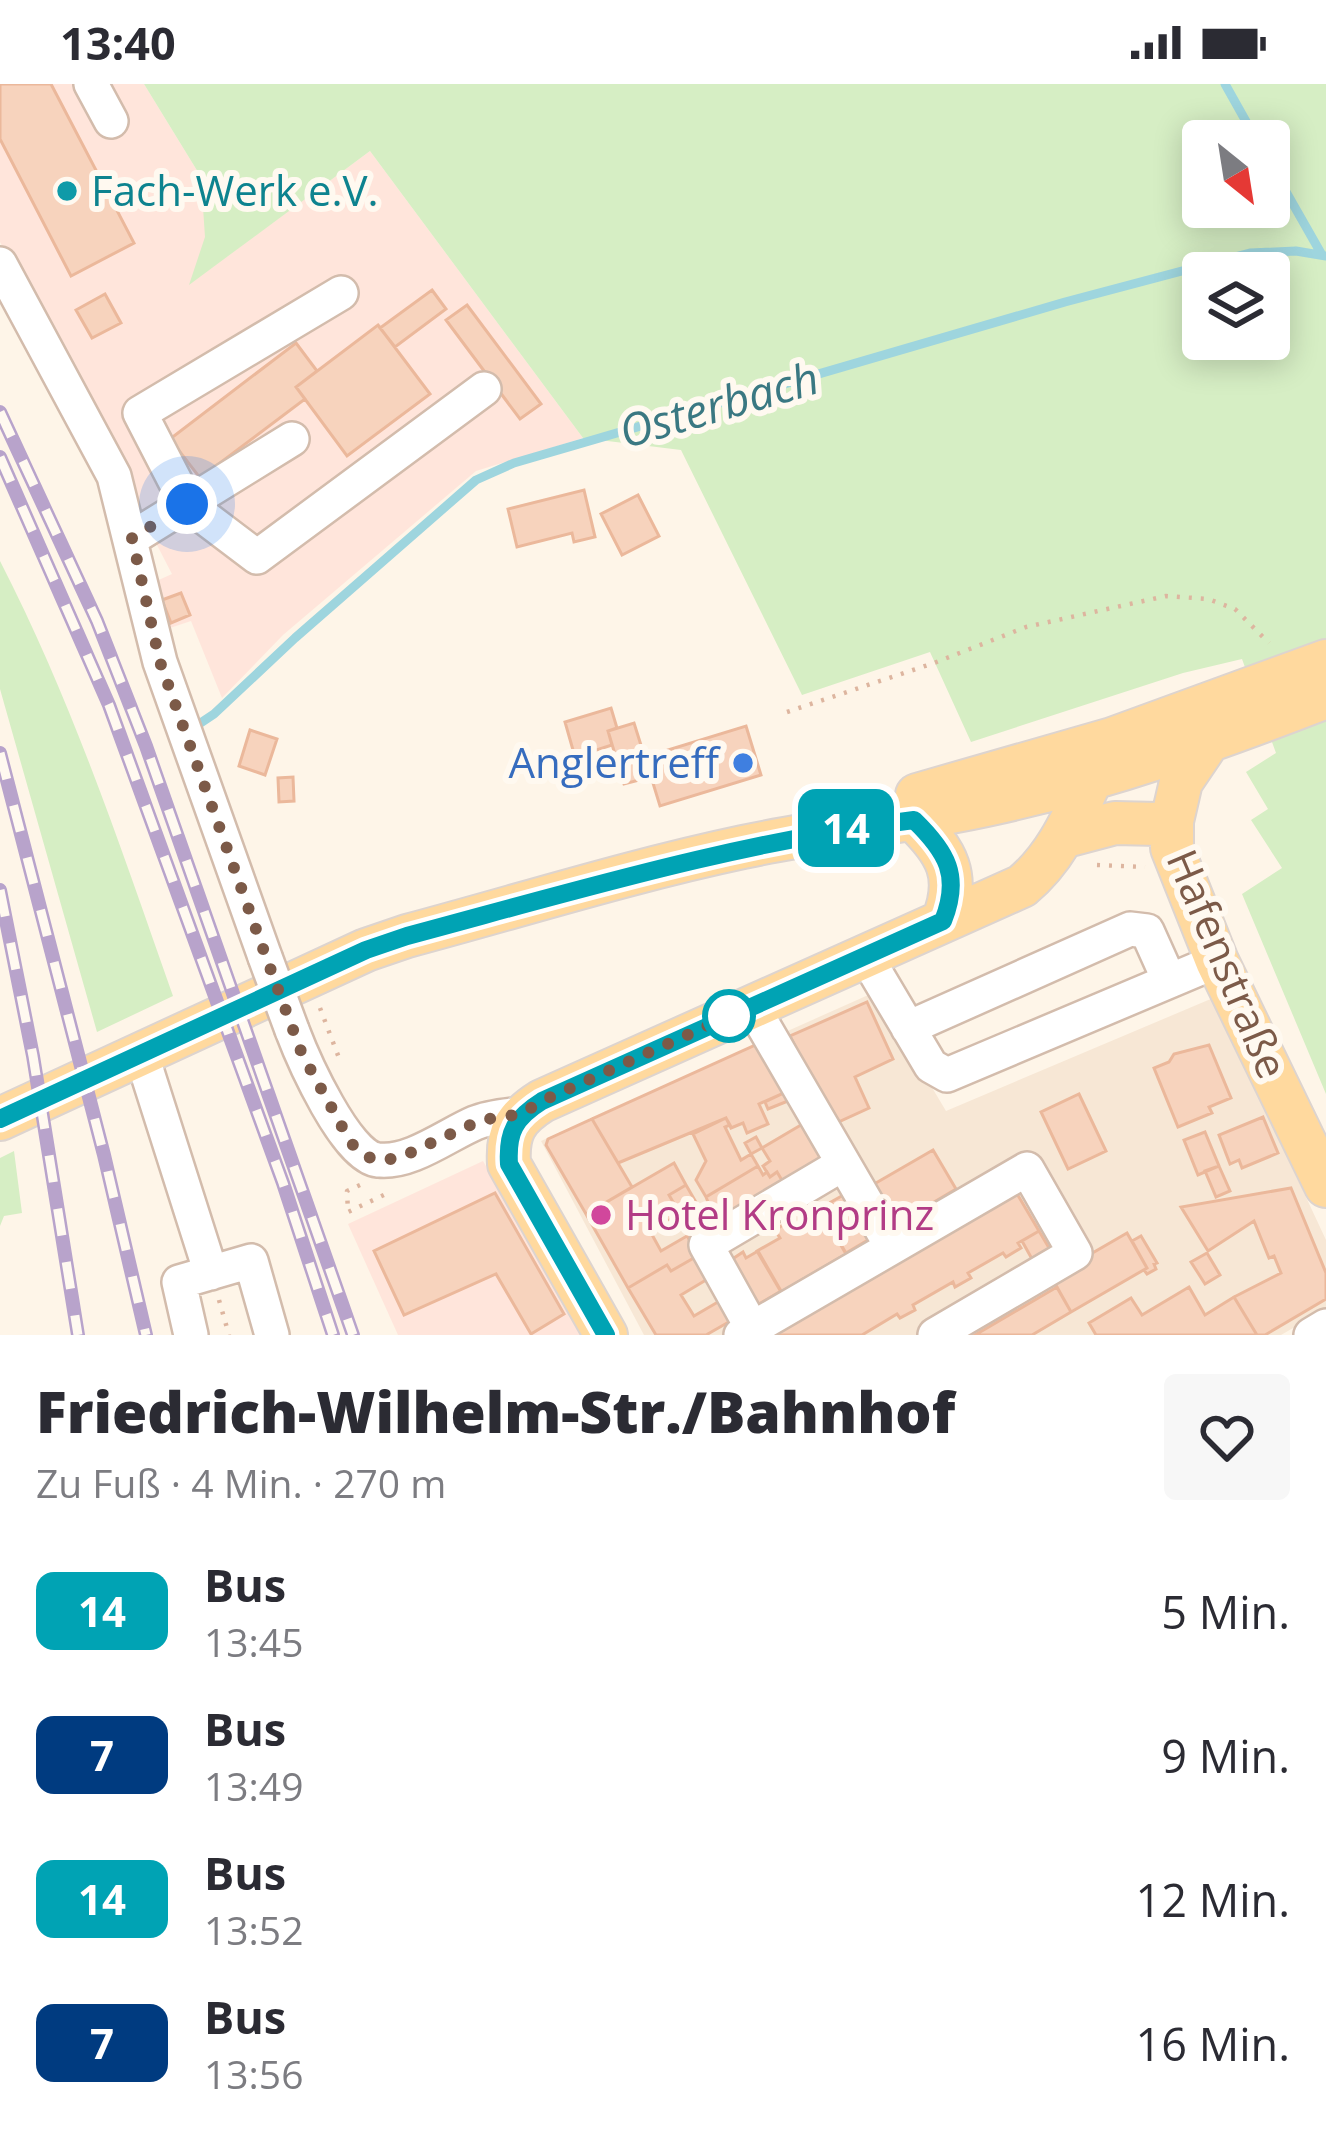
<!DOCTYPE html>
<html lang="de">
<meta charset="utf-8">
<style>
:root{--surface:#fff;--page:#f7f7f7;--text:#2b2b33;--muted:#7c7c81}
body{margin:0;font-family:"Open Sans",sans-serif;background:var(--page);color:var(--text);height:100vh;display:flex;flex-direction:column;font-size:45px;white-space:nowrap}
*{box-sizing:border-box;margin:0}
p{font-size:39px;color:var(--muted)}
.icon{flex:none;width:66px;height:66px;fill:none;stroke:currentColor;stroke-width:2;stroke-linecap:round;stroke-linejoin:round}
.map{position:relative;height:1251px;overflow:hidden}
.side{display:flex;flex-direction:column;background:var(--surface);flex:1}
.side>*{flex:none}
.badge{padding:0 24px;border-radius:18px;font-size:42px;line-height:78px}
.needle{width:78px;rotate:150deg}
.fabs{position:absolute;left:1182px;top:36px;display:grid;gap:24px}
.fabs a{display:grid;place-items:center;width:108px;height:108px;border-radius:12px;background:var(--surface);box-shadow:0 6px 30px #0003;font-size:60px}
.you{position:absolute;width:60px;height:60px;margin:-30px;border:9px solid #fff;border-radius:50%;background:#1a73e8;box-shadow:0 0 0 18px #1a73e833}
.map>.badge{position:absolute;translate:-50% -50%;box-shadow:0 0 0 6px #fff}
.round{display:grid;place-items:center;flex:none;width:126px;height:126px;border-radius:12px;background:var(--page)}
.summary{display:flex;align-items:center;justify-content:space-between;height:204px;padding:0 36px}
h1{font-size:57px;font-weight:800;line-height:90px}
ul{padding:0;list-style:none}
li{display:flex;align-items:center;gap:36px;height:144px;padding:0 36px}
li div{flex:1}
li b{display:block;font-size:45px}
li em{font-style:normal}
li .badge{min-width:132px;font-weight:700;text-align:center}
.status{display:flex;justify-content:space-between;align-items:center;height:84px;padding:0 60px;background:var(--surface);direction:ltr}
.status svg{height:33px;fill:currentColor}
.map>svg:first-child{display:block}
.residential{fill:#f7e7d5}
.commercial{fill:#ffe5db}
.green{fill:#d6eec4;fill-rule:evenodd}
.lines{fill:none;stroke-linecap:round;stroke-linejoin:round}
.stream{stroke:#9ed5de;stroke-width:9}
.building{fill:#f7d3bd;stroke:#ebb89b;stroke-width:3}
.minor-casing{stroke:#d3bcac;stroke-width:38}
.major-casing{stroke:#ddd4cf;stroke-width:46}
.path{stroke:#ddb59f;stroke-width:4.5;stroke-dasharray:3 9;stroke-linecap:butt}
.minor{stroke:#fff;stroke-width:33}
.major{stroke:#ffd99e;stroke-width:42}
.rail-casing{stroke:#b8a3cb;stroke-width:14}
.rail{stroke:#fff9f0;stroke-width:9;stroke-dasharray:27;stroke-linecap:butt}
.minor-bridge-casing{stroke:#d3bcac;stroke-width:38;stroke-linecap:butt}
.minor-bridge{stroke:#fff;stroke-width:33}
.line-casing{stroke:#fff;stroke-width:27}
.line{stroke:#00a3b4;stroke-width:18}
.walk{stroke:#7c5a48;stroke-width:12;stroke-dasharray:0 21.6}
.culture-dot{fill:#0f9aa8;stroke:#fff9f0;stroke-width:4.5}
.shop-dot{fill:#3f7fe0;stroke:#fff9f0;stroke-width:4.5}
.stop-dot{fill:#fff;stroke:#00a3b4;stroke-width:6}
.hotel-dot{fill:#d1479c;stroke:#fff9f0;stroke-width:4.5}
.labels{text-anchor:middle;stroke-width:12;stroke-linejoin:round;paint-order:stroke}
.culture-label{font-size:42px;fill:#0d838f;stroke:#fff9f0;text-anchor:start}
.shop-label{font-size:42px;fill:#366cbe;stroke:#fff9f0;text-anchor:end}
.street-label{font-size:42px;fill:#7c5a48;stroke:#fff9f0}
.hotel-label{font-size:42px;fill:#b23c85;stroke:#fff9f0;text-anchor:start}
.water-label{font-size:45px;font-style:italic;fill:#3a7882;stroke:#fff9f0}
</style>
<div class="status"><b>13:40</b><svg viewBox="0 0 49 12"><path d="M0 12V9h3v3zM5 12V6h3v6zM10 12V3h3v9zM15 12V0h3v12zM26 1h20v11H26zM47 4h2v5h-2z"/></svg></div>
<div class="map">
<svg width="1326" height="1251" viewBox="0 0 1326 1251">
<rect width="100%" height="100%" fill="#fef5e8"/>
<!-- residential -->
<path class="residential" d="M875,908l71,119 267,-113 113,242v69l-45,26h-637l-103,-194z"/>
<!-- commercial -->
<path class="commercial" d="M0,0h144l57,93 5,60 -15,46 179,-132 213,287 -107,33 -193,164 -61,63 -31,-77 -21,7 -18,-45 20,-9 -172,-332z
M483,1077l101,174h-186l-50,-111z"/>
<!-- green -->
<path class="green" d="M144,0h1182v1010l-84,-200 40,-26 -31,-48 17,-11 -22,-37 30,-19 -34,-94 -59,14 -212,69 -41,-90 -128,43 -121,-245 -98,-12 -213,-287 -181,134 16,-48 -4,-60zM1203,57h66v66h-66zM1203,189h66v66h-66z
M0,477c72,140 121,287 173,435l-76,36 -97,-343z
M14,1067l8,62 -18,3 -4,10v-68z"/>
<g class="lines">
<!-- stream -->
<path class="stream" d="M1225,0l32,57
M1269,78l53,93
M196,642l18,-12 81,-76 181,-158 38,-17 551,-161 185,-49 46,-2 30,5"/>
</g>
<!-- building -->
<path class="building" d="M0,0h51l83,159 -63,33 -71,-137z
M432,206l14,19 -51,38 -15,-19z
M105,210l16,29 -29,15 -16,-28z
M467,221l74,99 -21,15 -74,-99z
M378,241l52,69 -83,62 -51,-69z
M296,259l21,28 -21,16 9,12 -105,79 -30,-39z
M584,406l11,47 -21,5 -2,-9 -55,14 -9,-38z
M638,411l21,41 -37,19 -21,-41z
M181,509l9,22 -19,8 -9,-23z
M611,624l6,20 -9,3 4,14 -37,12 -10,-35z
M634,639l17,54 -27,7 -16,-53z
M746,642l15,49 -101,31 -15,-49z
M250,646l27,9 -12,36 -26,-9z
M293,693l1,24 -15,1 -1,-24z
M867,918l26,57 -38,18 14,31 -35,16 -44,-88z
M760,959l28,48 -29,13 9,20 -21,9 -4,-10 -12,5 -5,-10 -108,45 -26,-44z
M1209,961l22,53 -22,9 3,6 -34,14 -24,-59 15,-6 5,-8z
M788,1007l5,8 -25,10 -3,-7z
M1079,1010l27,57 -38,18 -27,-57z
M1263,1033l15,36 -36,15 -3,-8 -9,4 -11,-29z
M726,1034l4,7 -5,2 16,33 10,-6 7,12 -52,31 -10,-17 10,-19 -13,-27z
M592,1035l40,68 -46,27 -40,-69 2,-6z
M806,1038l23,39 -43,26 -9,-15 -7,5 -7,-11 7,-5 -8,-13z
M1205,1048l14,34 -21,9 -14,-35z
M756,1053l6,11 -11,6 -6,-11z
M933,1066l23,39 -64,38 -23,-40z
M674,1079l12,22 -17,10 11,19 -30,17 11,20 26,-15 12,19 -28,16 -4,-6 -39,23 -42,-74z
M758,1082l5,9 4,-3 3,5 7,-5 9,15 -68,40 -12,-30z
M1219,1082l11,25 -14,6 -11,-26z
M686,1101l11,19 -17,10 -11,-19z
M1291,1104l35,85v26l-61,36h-8l-23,-38 47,-24 -7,-17 -5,2 -15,-37 -46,30 -27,-44z
M1016,1108l23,39 -21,12 3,5 -15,9 -3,-4 -35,20 3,5 -16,9 -2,-5 -40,23 2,5 -15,8 -3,-4 -35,21h-91z
M495,1109l69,121 -33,20 -35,-60 -92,41 -30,-64z
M847,1109l26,44 -27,16 -24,-40 12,-6 -3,-5z
M822,1129l24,41 -65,38 -24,-41 23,-13 -5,-8 13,-8 5,8z
M1039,1147l16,27 -18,10 -15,-27z
M1127,1149l20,35 -76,44 -20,-35z
M1141,1152l16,27 -3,1 2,5 -9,5 -3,-4 3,-2 -15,-27z
M758,1167l23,40 -27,16 -26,-45 15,-10 3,6z
M1207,1169l13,22 -15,9 -14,-22z
M699,1171l12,22 -30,18 13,21 29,-17 11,20 -28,16h-50l-28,-47 39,-23 4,6z
M1057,1203l14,25 -39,23h-57z
M1189,1203l16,28 29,-18 23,38h-161l-7,-12 42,-25 11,17z"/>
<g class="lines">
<defs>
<path id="minor" d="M91,0l20,37
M0,180l114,212 46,186 105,295
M341,209l-201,120 47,91 70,53 227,-168
M132,454l160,-99
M865,871l66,111 16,9 270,-114
M752,922l140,241
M908,944l222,-99 17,2 22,49
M292,946c11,29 54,127 86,130 32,4 69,-25 97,-37 14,-6 31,-7 46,-9
M141,969l70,220
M191,1251l-12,-53 72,-21 21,74
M741,1251l286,-166 48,84 -140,82
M756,1251l-50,-90 137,-81
M1311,1251l15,-9"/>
<path id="major" d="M1208,658l-27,40 -9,39v27l45,113 109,225
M917,711l195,-56 214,-78
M914,736c33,32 47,56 29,101
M1066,752l49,-13 43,1
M0,1035l366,-169 41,-14c112,-30 223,-65 336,-89 84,-18 169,-25 252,-44 114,-25 223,-64 331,-106
M606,1251l-97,-171c-2,-32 6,-46 33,-63l480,-215c46,-38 60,-96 90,-147"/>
</defs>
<!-- minor casing -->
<use href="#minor" class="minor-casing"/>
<!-- major casing -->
<use href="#major" class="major-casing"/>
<!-- path -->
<path class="path" d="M787,628l147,-49 92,-36 140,-31 42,3 27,10 34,34
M1097,781l48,2
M320,924l19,50
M360,1101l-13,6 1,21 40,-19
M219,1216l10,35"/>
<!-- minor -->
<use href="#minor" class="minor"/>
<!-- major -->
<use href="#major" class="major"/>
<defs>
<path id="rail" d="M0,328l97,209 49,125 207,589
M0,373l109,248 174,478 50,152
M0,669l104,402 42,180
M0,806l33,166 45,279"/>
</defs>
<!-- rail casing -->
<use href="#rail" class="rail-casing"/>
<!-- rail -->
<use href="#rail" class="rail"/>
<defs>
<path id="minor-bridge" d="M265,873l27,73"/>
</defs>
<!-- minor-bridge casing -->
<use href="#minor-bridge" class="minor-bridge-casing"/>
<!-- minor-bridge -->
<use href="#minor-bridge" class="minor-bridge"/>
</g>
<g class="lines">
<defs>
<path id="line" d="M0,1035l366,-169 41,-14c168,-45 334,-95 507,-116 33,32 47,56 29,101l-401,180c-27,17 -35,31 -33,63l97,171"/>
</defs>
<!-- line casing -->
<use href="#line" class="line-casing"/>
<!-- line -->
<use href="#line" class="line"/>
<!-- walk -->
<path class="walk" d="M187,420l-55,34 28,124 106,295 36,97 49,89 14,13 15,5 21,-4 80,-37 40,-6 21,-13 187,-85"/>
</g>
<!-- markers -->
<circle class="culture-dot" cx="67" cy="107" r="12"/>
<circle class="shop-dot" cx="743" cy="679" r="12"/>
<circle class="stop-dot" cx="729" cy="932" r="24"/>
<circle class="hotel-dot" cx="601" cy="1131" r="12"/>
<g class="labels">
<!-- culture labels -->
<g class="culture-label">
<text x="91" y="122">Fach-Werk e.V.</text>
</g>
<!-- shop labels -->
<g class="shop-label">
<text x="719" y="694">Anglertreff</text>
</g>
<!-- street labels -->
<g class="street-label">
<text transform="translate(1227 880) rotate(67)" y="15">Hafenstraße</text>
</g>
<!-- hotel labels -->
<g class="hotel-label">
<text x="625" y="1146">Hotel Kronprinz</text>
</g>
<!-- water labels -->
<g class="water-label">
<text transform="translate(719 321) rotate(-16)" y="16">Osterbach</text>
</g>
</g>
</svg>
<div class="fabs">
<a><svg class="needle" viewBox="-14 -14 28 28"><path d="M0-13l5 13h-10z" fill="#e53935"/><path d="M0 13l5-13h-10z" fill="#7c7c81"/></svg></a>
<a><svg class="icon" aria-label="layers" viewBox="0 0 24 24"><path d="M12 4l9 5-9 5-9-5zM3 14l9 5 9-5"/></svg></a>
</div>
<div class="you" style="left:187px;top:420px"></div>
<b class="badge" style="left:846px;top:744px;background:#00a3b4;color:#fff">14</b>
</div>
<section class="side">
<div class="summary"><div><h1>Friedrich-Wilhelm-Str./Bahnhof</h1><p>Zu Fuß · 4 Min. · 270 m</p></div><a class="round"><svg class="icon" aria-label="heart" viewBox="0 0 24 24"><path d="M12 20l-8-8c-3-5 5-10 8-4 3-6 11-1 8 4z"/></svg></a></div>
<ul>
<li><span class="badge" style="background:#00a3b4;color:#fff">14</span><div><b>Bus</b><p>13:45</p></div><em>5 Min.</em></li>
<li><span class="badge" style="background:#003b80;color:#fff">7</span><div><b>Bus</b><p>13:49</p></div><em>9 Min.</em></li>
<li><span class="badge" style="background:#00a3b4;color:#fff">14</span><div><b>Bus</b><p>13:52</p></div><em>12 Min.</em></li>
<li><span class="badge" style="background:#003b80;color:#fff">7</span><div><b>Bus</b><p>13:56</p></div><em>16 Min.</em></li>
</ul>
</section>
